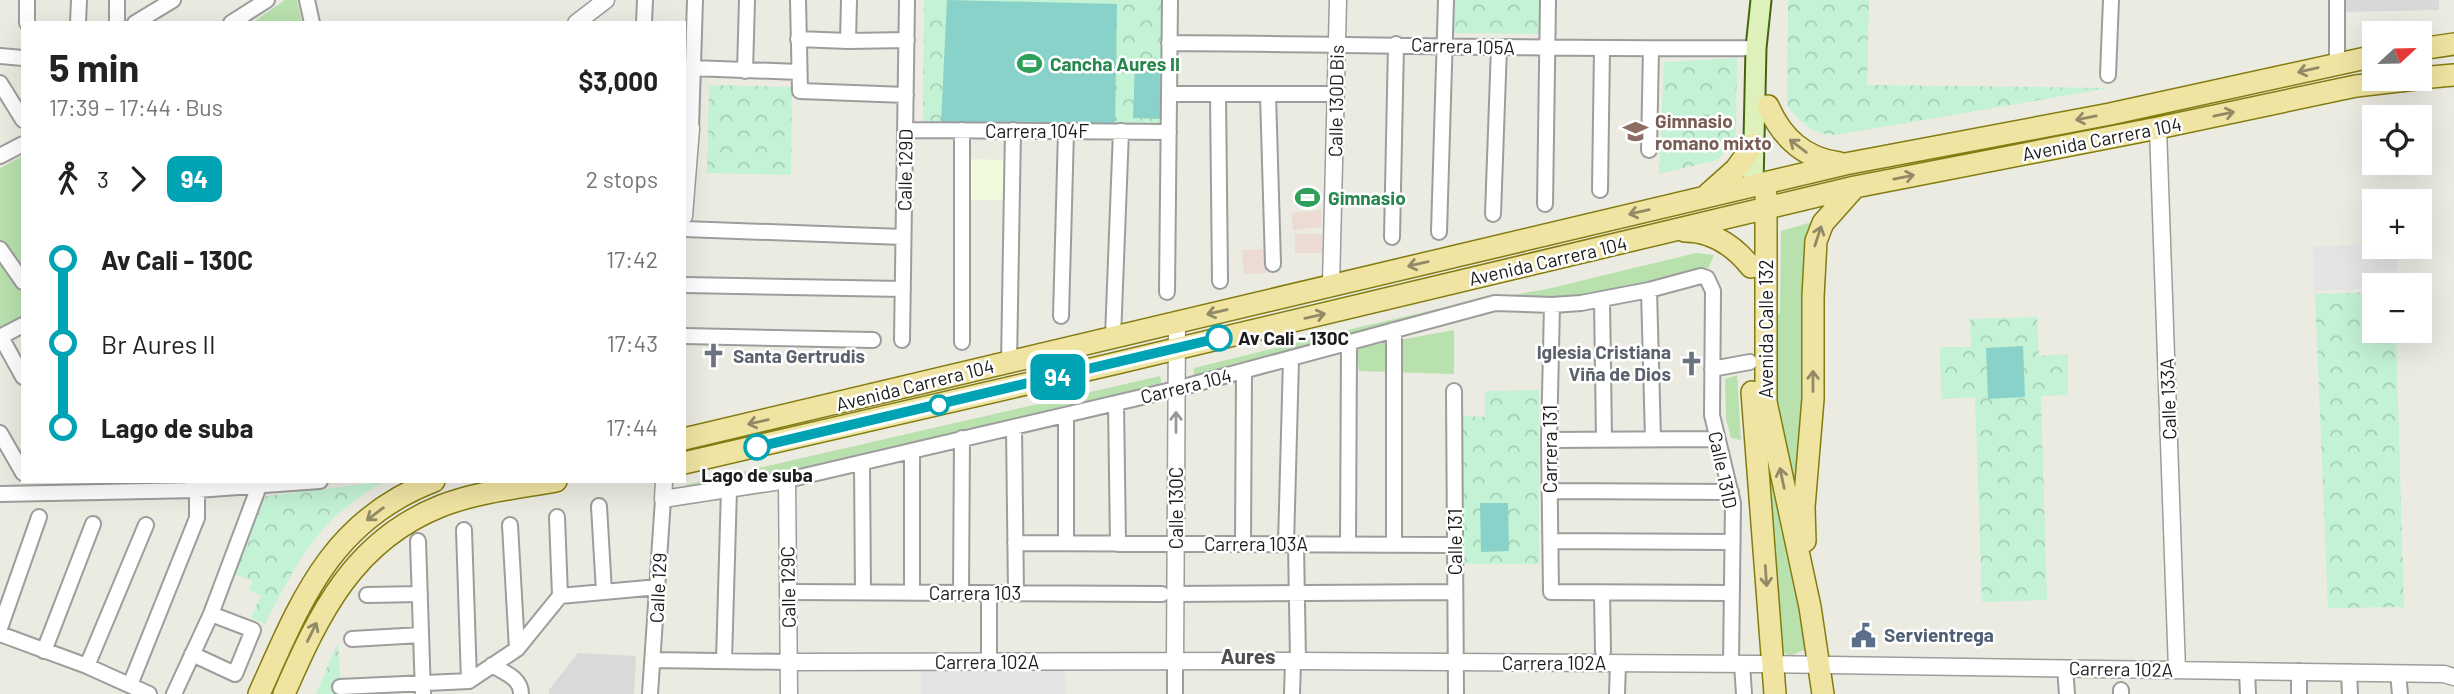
<!DOCTYPE html>
<meta charset="utf-8">
<style>
:root{--surface:#fff;--page:#f2f2f2;--text:#222;--muted:#767676}
body{margin:0;font-family:Barlow,sans-serif;background:var(--page);color:var(--text);height:100vh;display:flex;flex-direction:column;font-size:26px;white-space:nowrap}
*{box-sizing:border-box;margin:0}
p{font-size:23px;color:var(--muted)}
.icon{flex:none;width:38px;height:38px;fill:none;stroke:currentColor;stroke-width:2;stroke-linecap:round;stroke-linejoin:round}
.map{position:relative;flex:1;overflow:hidden}
.details{position:absolute;left:21px;top:21px;width:665px;height:462px;display:flex;flex-direction:column;background:var(--surface);border-radius:0px;box-shadow:0 7px 28px #0002}
.details>*{flex:none}
.badge{padding:0 14px;border-radius:10px;font-size:24px;line-height:46px}
.needle{width:46px;rotate:68deg}
.tools{position:absolute;left:2362px;top:21px;display:grid;gap:14px}
.tools a{display:grid;place-items:center;width:70px;height:70px;border-radius:0px;background:var(--surface);box-shadow:0 7px 28px #0002;font-size:35px}
.map>.badge{position:absolute;translate:-50% -50%;box-shadow:0 0 0 4px #fff}
.legs{display:flex;align-items:center;gap:10px;height:77px;padding:0 28px;font-size:23px}
.legs p{margin-inline-start:auto}
.overview{display:flex;align-items:center;justify-content:space-between;height:119px;padding:0 28px}
h1{font-size:38px;font-weight:700;line-height:52px}
ul{padding:0 28px;list-style:none}
li{display:flex;align-items:center;gap:24px;height:84px;font-size:26px}
li i{display:grid;place-items:center;width:10px;height:100%;margin:0 9px;background:currentColor}
li i::after{content:'';width:18px;height:18px;margin:-9px;border:5px solid;border-radius:50%;background:var(--surface)}
li p{margin-inline-start:auto}
li:first-child i{background:linear-gradient(#0000 50%,currentColor 0)}
li:last-child i{background:linear-gradient(currentColor 50%,#0000 0)}
.map>svg:first-child{display:block}
.residential{fill:#dad9d9}
.commercial{fill:#ebdbd3}
.education{fill:#f2fadd}
.grass{fill:#b9e1ae}
.park{fill:url(#park-crowns)}
.pitch{fill:#89d2ca}
.parking{fill:#e4e4e4}
.lines{fill:none;stroke-linecap:round;stroke-linejoin:round}
.minor-casing{stroke:#9d9d9d;stroke-width:18}
.tertiary-casing{stroke:#9d9d9d;stroke-width:19}
.secondary-casing{stroke:#446411;stroke-width:23}
.primary-casing{stroke:#827c11;stroke-width:24}
.minor{stroke:#fff;stroke-width:14}
.tertiary{stroke:#fff;stroke-width:16}
.secondary{stroke:#dff1bb;stroke-width:19}
.primary{stroke:#f0e4a3;stroke-width:21}
.oneway{stroke:#918a66}
.oneway2{stroke:#999}
.line-1-casing{stroke:#fff;stroke-width:16}
.line-1{stroke:#00a3b4;stroke-width:10}
.stop-1-dot{fill:#fff;stroke:#00a3b4;stroke-width:3.5}
.labels{text-anchor:middle;stroke-width:5;stroke-linejoin:round;paint-order:stroke}
.street-label{font-size:19px;fill:#1c1c1c;stroke:#fff}
.leisure-label{font-size:19px;font-weight:bold;fill:#27864d;stroke:#fff;text-anchor:start}
.education-label{font-size:19px;font-weight:bold;fill:#785e54;stroke:#fff;text-anchor:start}
.stop-label{font-size:19px;font-weight:bold;fill:#1c1c1c;stroke:#fff;text-anchor:start}
.worship-label{font-size:19px;font-weight:bold;fill:#5b616d;stroke:#fff;text-anchor:end}
.service-label{font-size:19px;font-weight:bold;fill:#4e5e75;stroke:#fff;text-anchor:start}
.neighbourhood-label{font-size:21px;font-weight:bold;fill:#4f4f4f;stroke:#fff}
</style>
<div class="map">
<svg width="2454" height="694" viewBox="0 0 2454 694">
<defs>
<pattern id="park-crowns" width="20" height="18" patternUnits="userSpaceOnUse" patternTransform="scale(1.75)"><rect width="20" height="18" fill="#c3f2d4"/><path d="M2 6a3 3 0 1 1 6 0M12 15a3 3 0 1 1 6 0" fill="none" stroke="#a7cfb5"/></pattern>
</defs>
<rect width="100%" height="100%" fill="#ecebe2"/>
<!-- residential -->
<path class="residential" d="M2345,0h94v10l-94,2z
M578,653l58,3 -2,38h-85v-4z"/>
<!-- commercial -->
<path class="commercial" d="M1321,210l1,17 -29,3 -2,-17z
M1295,234h27v19h-27z
M1265,249l2,24 -23,1 -2,-24z"/>
<!-- education -->
<path class="education" d="M966,159l41,1v40h-41z"/>
<!-- grass -->
<path class="grass" d="M285,0h12l5,23h-50z
M23,156v164l-23,13v-165z
M1815,221l-20,283 -21,-99 -2,-90 8,-1 1,-83z
M1696,253l18,2 -5,12 -23,8 -97,21 -80,4 -316,80 1,-12 170,-42 87,-20 96,-17z
M1454,330v44l-95,-3 -3,-23z
M1737,375l4,65 -10,-2 -5,-19 -1,-40z
M1160,376l2,11 -353,81 -122,23 -2,-6z
M1764,421l44,221 -4,8 -14,6 -8,-4z"/>
<!-- park -->
<path class="park" d="M924,0h240l-1,126 -240,-2z
M1451,0h93v34l-94,-1z
M1788,0h81l-2,85 242,3 -273,47c-23,0 -36,-13 -49,-29z
M1737,58l-1,76 -8,15 -11,11 -58,14 5,-112z
M709,85l83,2 -1,88 -84,-2z
M2375,292v39h21l8,276 -76,1 -13,-314z
M2037,317l2,39 29,-2v41l-27,1 6,204 -65,2 -7,-205 -34,2 -1,-52h31l-1,-28z
M1539,390v174h-76v-148l22,1v-26z
M381,482c-16,12 -34,23 -48,37 -30,29 -49,68 -68,105l-14,-6 10,-23 -12,-5 4,-9 -21,-8 34,-77z
M338,642l3,52h-25z"/>
<!-- pitch -->
<path class="pitch" d="M947,0l170,4 -2,124 -174,-5z
M1135,65l29,1 -2,53 -29,-1z
M2023,346l2,51 -37,2 -2,-51z
M1480,503h28l1,48 -28,1z"/>
<!-- parking -->
<path class="parking" d="M2364,244l33,3 1,38h-23v4l-61,2 -1,-44z
M921,670h144l1,24h-145z"/>
<g class="lines">
<defs>
<path id="minor" d="M307,0l5,23
M798,0l2,91 106,4
M27,23v-23
M78,23l1,-23
M117,23v-23
M135,23l38,-23
M231,23l36,-23
M644,23l1,-23
M798,39l50,2 59,-1
M848,41l1,-41
M1169,43c196,1 391,7 587,5
M0,56l23,2
M2337,64v-64
M692,68l107,4
M745,71l2,-71
M2108,75l3,-75
M0,83l23,37
M1169,94h167
M1218,94l2,187
M1268,94l5,170
M691,128l4,-128
M905,130l264,2
M962,130v212
M1649,150l2,-101
M0,156l23,-12
M1600,190l2,-141
M1545,204l3,-204
M1493,214l6,-167
M684,229l219,8
M1439,232l7,-232
M1392,237l4,-193
M0,249l23,33
M684,285l219,4
M1649,290l4,149
M1167,292l3,-292
M1602,300l2,139
M1552,305l-3,135 2,152 181,1
M1061,316l5,-185
M684,336l189,4
M0,337l23,-12
M1,337l22,40
M1113,337l8,-206
M902,340l5,-340
M1009,362l4,-232
M1712,369l38,-7
M1454,391l2,303
M1116,403l2,141
M1014,427l2,166
M0,433l23,40
M1549,440l168,-1
M862,463l1,129
M787,480l389,-91 319,-86 57,2 29,-2 68,-13 52,-14 6,2 6,13 -1,124 21,88 -2,161
M1551,491l180,1
M0,494l197,-4 123,-9
M599,506l5,86
M557,517l3,79
M510,525l7,124
M464,530l5,151
M418,541l5,153
M1551,541l181,1
M1015,543l440,2
M1066,543v-128
M1243,544l1,-173
M1286,544l5,-184
M1296,544l2,117
M1348,545l1,-202
M1394,545v-215
M788,592l374,2
M912,592v-141
M961,592l1,-154
M989,593v69
M1602,593l1,58
M1175,594l280,-2
M367,595l53,-1
M560,596l98,-9
M0,628l39,-111
M0,634l87,32 62,28
M352,639l69,-4
M44,651l49,-127
M192,654l43,20 18,-44 -42,-16
M654,660l135,2
M724,661l5,-172
M1175,662v32
M1742,664l2,30
M492,665c13,8 29,13 29,29
M87,666l59,-141
M2065,668l2,26
M2247,671l1,23
M2299,671v23
M2349,672l1,22
M2398,673l2,21
M469,681l48,-32 43,-53
M130,685l67,-167v-28l-4,-6
M340,687l129,-6
M2121,690v4
M174,694l37,-80 50,-133
M650,694l13,-195
M1292,694l1,-33
M1617,694l1,-31"/>
<path id="tertiary" d="M576,23l30,-23
M684,128h7l-7,88
M2158,128l19,542
M1331,285l7,-285
M664,481l-1,18 124,-19 2,214
M789,662l509,-1 458,3 688,10 10,3
M1175,662l2,-340"/>
<path id="secondary" d="M1753,185l3,-137 5,-48"/>
<path id="primary" d="M2420,49l34,-5
M2420,78l34,-3
M1768,106c14,32 36,52 71,57
M1708,194l28,-25 18,-25
M1766,195v207l44,205 13,87
M1685,231c28,0 50,16 66,36
M1752,392l23,302
M684,439l1161,-275 265,-50 265,-58
M684,463l433,-100 738,-176 303,-59 198,-42 60,-7
M1805,541l-1,-34 9,-108v-102l3,-56 7,-18 32,-36
M259,694c42,-93 71,-173 175,-213
M284,694c35,-80 69,-153 157,-188 36,-14 76,-18 115,-25"/>
</defs>
<!-- minor casing -->
<use href="#minor" class="minor-casing"/>
<!-- tertiary casing -->
<use href="#tertiary" class="tertiary-casing"/>
<!-- secondary casing -->
<use href="#secondary" class="secondary-casing"/>
<!-- primary casing -->
<use href="#primary" class="primary-casing"/>
<!-- minor -->
<use href="#minor" class="minor"/>
<!-- tertiary -->
<use href="#tertiary" class="tertiary"/>
<!-- secondary -->
<use href="#secondary" class="secondary"/>
<!-- primary -->
<use href="#primary" class="primary"/>
</g>
<!-- one-way arrows -->
<defs><path id="oneway-shaft" d="M-6 0H5M1.5-3L5.5 0L1.5 3" fill="none" stroke-width="1.6" stroke-linecap="round" stroke-linejoin="round" transform="scale(1.75)"/></defs>
<g class="oneway">
<use href="#oneway-shaft" transform="translate(2308 70) rotate(167)"/>
<use href="#oneway-shaft" transform="translate(2224 114) rotate(-12)"/>
<use href="#oneway-shaft" transform="translate(2086 118) rotate(169)"/>
<use href="#oneway-shaft" transform="translate(1798 146) rotate(-143)"/>
<use href="#oneway-shaft" transform="translate(1904 177) rotate(-11)"/>
<use href="#oneway-shaft" transform="translate(1639 212) rotate(167)"/>
<use href="#oneway-shaft" transform="translate(1818 236) rotate(-72)"/>
<use href="#oneway-shaft" transform="translate(1418 264) rotate(167)"/>
<use href="#oneway-shaft" transform="translate(1217 312) rotate(167)"/>
<use href="#oneway-shaft" transform="translate(1315 316) rotate(-13)"/>
<use href="#oneway-shaft" transform="translate(1813 381) rotate(-90)"/>
<use href="#oneway-shaft" transform="translate(758 422) rotate(167)"/>
<use href="#oneway-shaft" transform="translate(1782 478) rotate(-102)"/>
<use href="#oneway-shaft" transform="translate(375 514) rotate(143)"/>
<use href="#oneway-shaft" transform="translate(1766 576) rotate(86)"/>
<use href="#oneway-shaft" transform="translate(312 632) rotate(-64)"/>
</g>
<use class="oneway2" href="#oneway-shaft" transform="translate(1176 422) rotate(-90)"/>
<g class="lines">
<defs>
<path id="line-1" d="M757,447l462,-109"/>
</defs>
<!-- line-1 casing -->
<use href="#line-1" class="line-1-casing"/>
<!-- line-1 -->
<use href="#line-1" class="line-1"/>
</g>
<!-- icons -->
<defs>
<symbol id="stadium-bare" viewBox="-9 -9 18 18"><path d="M0-5a6.5 5 0 1 0 0 10a6.5 5 0 1 0 0-10ZM-3.5-1.8h7v3.6h-7Z" fill="#2e9e5b" stroke="#fff" stroke-width="2.5" paint-order="stroke"/></symbol>
<symbol id="university-bare" viewBox="-9 -9 18 18"><path d="M0-5L7-2L0 1L-7-2ZM-4 1L0 2.5L4 1V4Q0 6-4 4Z" fill="#8d6e63" stroke="#fff" stroke-width="2.5" paint-order="stroke"/></symbol>
<symbol id="church-bare" viewBox="-9 -9 18 18"><path d="M-1.2-6h2.4v3.5h3.3v2.4h-3.3V6h-2.4V-.1h-3.3v-2.4h3.3Z" fill="#6b7280" stroke="#fff" stroke-width="2.5" paint-order="stroke"/></symbol>
<symbol id="civic-bare" viewBox="-9 -9 18 18"><path d="M-.6-6.5H3V-4.5H.6V-3L4-1V1h2V6H-6V1h2V-1L-.6-3ZM-1.2 2.5V6h2.4V2.5Z" fill="#5c6f8a" stroke="#fff" stroke-width="2.5" paint-order="stroke"/></symbol>
</defs>
<g fill-rule="evenodd">
<use href="#stadium-bare" x="1012" y="46" width="35" height="35"/>
<use href="#university-bare" x="1618" y="114" width="35" height="35"/>
<use href="#stadium-bare" x="1290" y="180" width="35" height="35"/>
<use href="#church-bare" x="696" y="338" width="35" height="35"/>
<use href="#church-bare" x="1674" y="346" width="35" height="35"/>
<use href="#civic-bare" x="1846" y="618" width="35" height="35"/>
</g>
<!-- markers -->
<g class="stop-1-dot">
<circle cx="1219" cy="338" r="12"/>
<circle cx="939" cy="405" r="9"/>
<circle cx="757" cy="447" r="12"/>
</g>
<g class="labels">
<!-- street labels -->
<g class="street-label">
<text transform="translate(1463 46) rotate(2)" y="7">Carrera 105A</text>
<text transform="translate(1336 101) rotate(-89)" y="7">Calle 130D Bis</text>
<text x="1037" y="138">Carrera 104F</text>
<text transform="translate(2102 139) rotate(-11)" y="7">Avenida Carrera 104</text>
<text transform="translate(905 170) rotate(-89)" y="7">Calle 129D</text>
<text transform="translate(1548 261) rotate(-13)" y="7">Avenida Carrera 104</text>
<text transform="translate(1766 329) rotate(-90)" y="7">Avenida Calle 132</text>
<text transform="translate(915 385) rotate(-14)" y="7">Avenida Carrera 104</text>
<text transform="translate(1186 386) rotate(-14)" y="7">Carrera 104</text>
<text transform="translate(2168 399) rotate(-92)" y="7">Calle 133A</text>
<text transform="translate(1550 449) rotate(-90)" y="7">Carrera 131</text>
<text transform="translate(1723 470) rotate(78)" y="7">Calle 131D</text>
<text transform="translate(1176 508) rotate(-90)" y="7">Calle 130C</text>
<text transform="translate(1455 542) rotate(-90)" y="7">Calle 131</text>
<text x="1256" y="551">Carrera 103A</text>
<text transform="translate(788 587) rotate(-91)" y="7">Calle 129C</text>
<text transform="translate(658 588) rotate(-87)" y="7">Calle 129</text>
<text x="975" y="600">Carrera 103</text>
<text x="987" y="669">Carrera 102A</text>
<text x="1554" y="670">Carrera 102A</text>
<text transform="translate(2121 669) rotate(1)" y="7">Carrera 102A</text>
</g>
<!-- leisure labels -->
<g class="leisure-label">
<text x="1050" y="71">Cancha Aures II</text>
<text x="1328" y="205">Gimnasio</text>
</g>
<!-- education labels -->
<g class="education-label">
<text x="1655" y="128">Gimnasio<tspan x="1655" dy="22">romano mixto</tspan></text>
</g>
<!-- stop labels -->
<g class="stop-label">
<text x="1238" y="345">Av Cali - 130C</text>
<text x="757" y="482" text-anchor="middle">Lago de suba</text>
</g>
<!-- worship labels -->
<g class="worship-label">
<text x="1671" y="359">Iglesia Cristiana<tspan x="1671" dy="22">Viña de Dios</tspan></text>
<text x="733" y="363" text-anchor="start">Santa Gertrudis</text>
</g>
<!-- service labels -->
<g class="service-label">
<text x="1884" y="642">Servientrega</text>
</g>
<!-- neighbourhood labels -->
<g class="neighbourhood-label">
<text x="1248" y="664">Aures</text>
</g>
</g>
</svg>
<div class="tools">
<a><svg class="needle" viewBox="-14 -14 28 28"><path d="M0-13l5 13h-10z" fill="#e53935"/><path d="M0 13l5-13h-10z" fill="#767676"/></svg></a>
<a><svg class="icon" aria-label="locate" viewBox="0 0 24 24"><circle cx="12" cy="12" r="6"/><path d="M12 2v4M12 18v4M2 12h4M18 12h4"/></svg></a>
<a>+</a>
<a>−</a>
</div>
<b class="badge" style="left:1058px;top:377px;background:#00a3b4;color:#fff">94</b>
<section class="details">
<div class="overview"><div><h1>5 min</h1><p>17:39 – 17:44 · Bus</p></div><b>$3,000</b></div>
<div class="legs"><svg class="icon" aria-label="walk" viewBox="0 0 24 24"><circle cx="13" cy="4" r="2"/><path d="M13 8l-2 6 4 7M11 14l-3 7M7 12l3-4h3l4 4"/></svg>3<svg class="icon" aria-label="forward" viewBox="0 0 24 24"><path d="M9 5l7 7-7 7"/></svg><b class="badge" style="background:#00a3b4;color:#fff">94</b><p>2 stops</p></div>
<ul>
<li><i style="color:#00a3b4"></i><b>Av Cali - 130C</b><p>17:42</p></li>
<li><i style="color:#00a3b4"></i><span>Br Aures II</span><p>17:43</p></li>
<li><i style="color:#00a3b4"></i><b>Lago de suba</b><p>17:44</p></li>
</ul>
</section>
</div>
